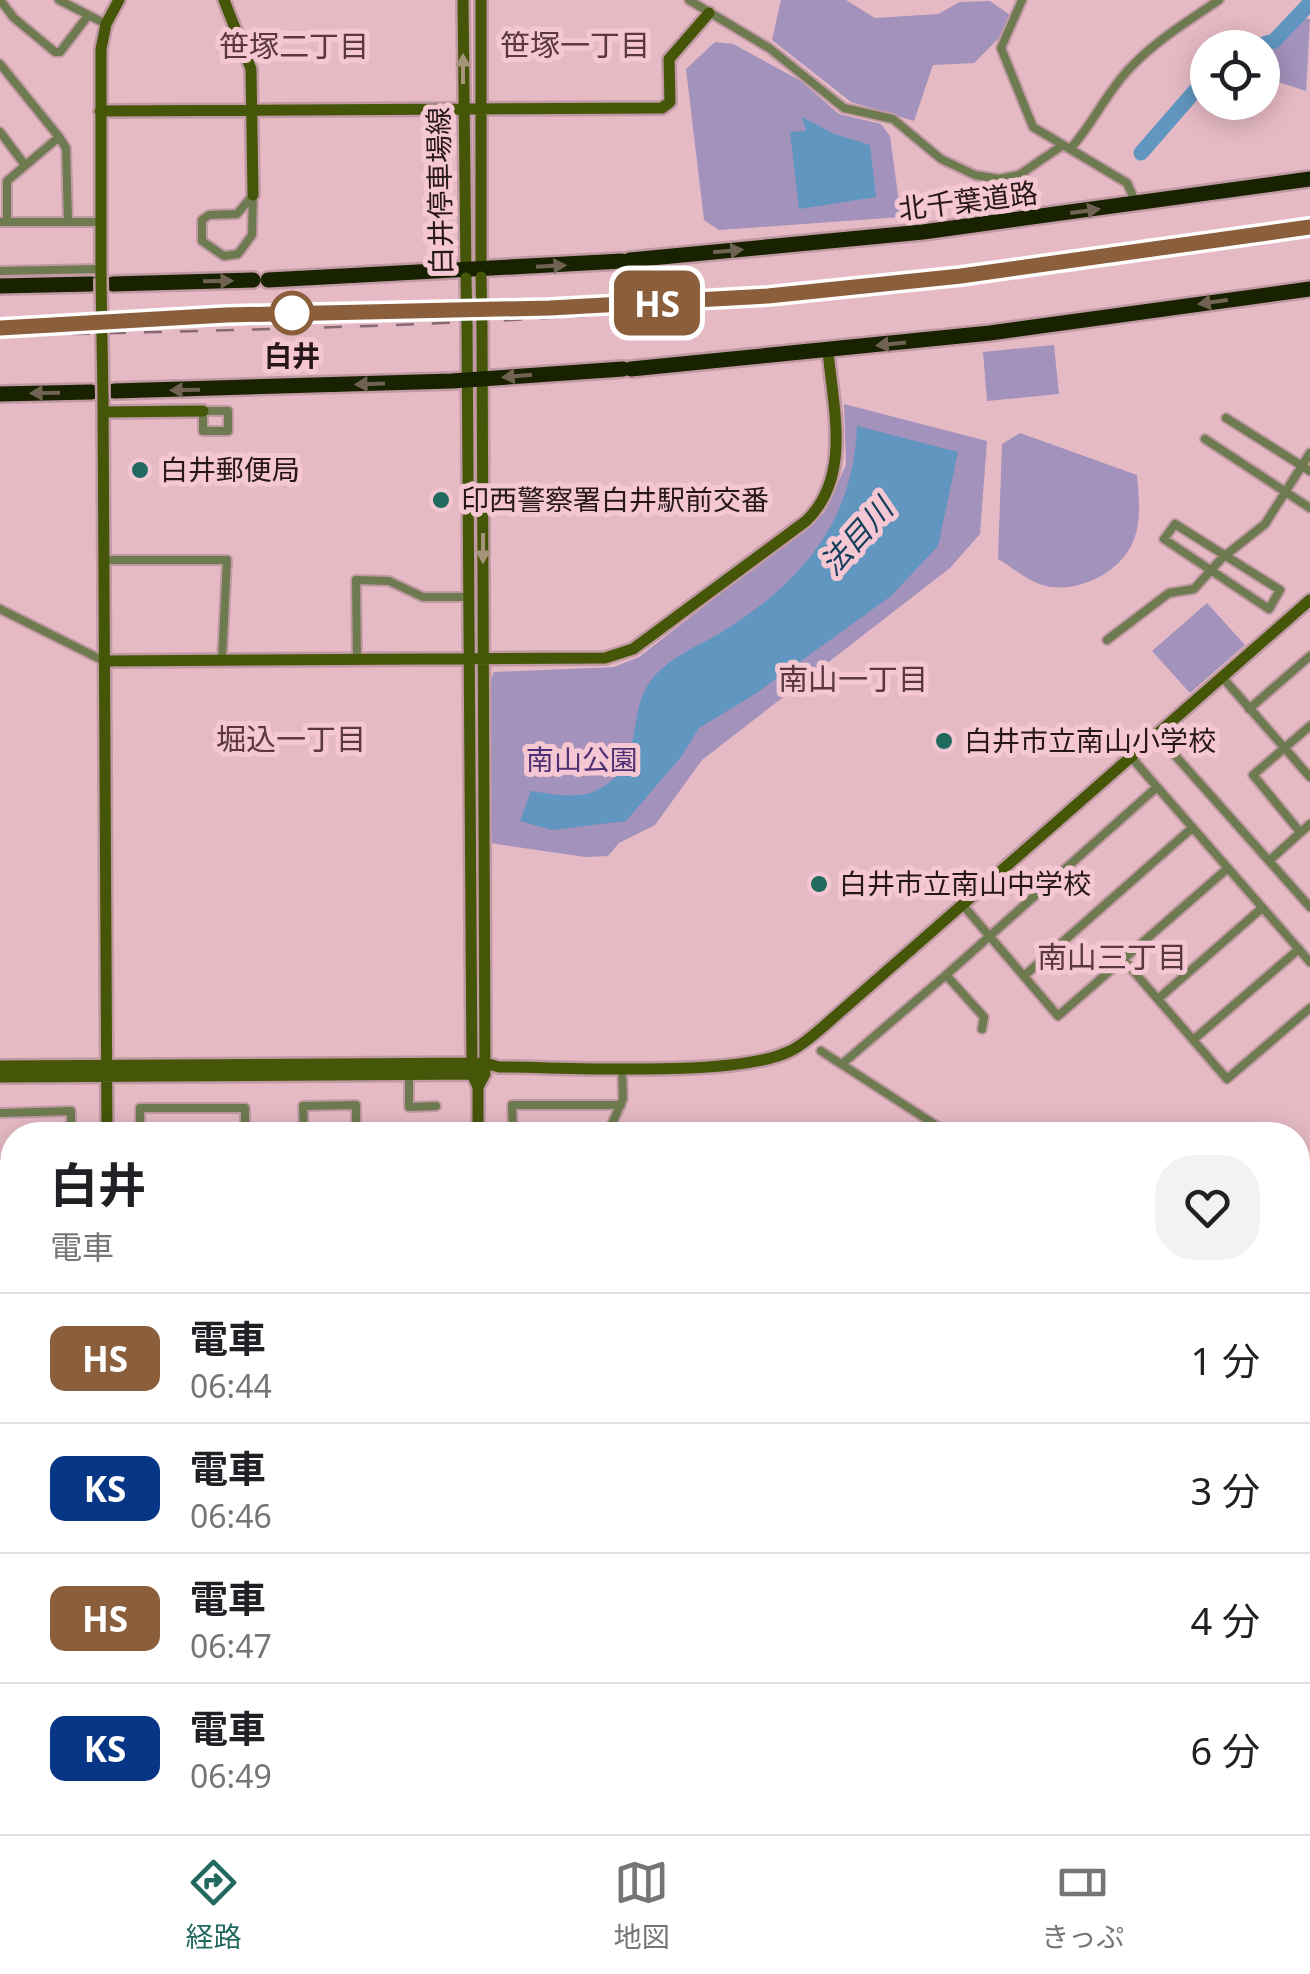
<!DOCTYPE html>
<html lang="ja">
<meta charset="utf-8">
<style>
:root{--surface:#fff;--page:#f2f2f2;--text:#202124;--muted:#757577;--line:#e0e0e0;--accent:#226a60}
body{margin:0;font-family:"Noto Sans","Noto Sans JP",sans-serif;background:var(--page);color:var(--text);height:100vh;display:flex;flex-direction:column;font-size:38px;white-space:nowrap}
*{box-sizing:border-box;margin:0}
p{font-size:32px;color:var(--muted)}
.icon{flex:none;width:55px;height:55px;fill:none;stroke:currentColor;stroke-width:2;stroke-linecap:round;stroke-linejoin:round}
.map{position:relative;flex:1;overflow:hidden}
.sheet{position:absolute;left:0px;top:1122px;width:1310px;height:712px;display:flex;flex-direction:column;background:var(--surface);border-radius:40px 40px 0 0;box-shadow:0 5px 25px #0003}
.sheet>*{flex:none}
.badge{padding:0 20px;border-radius:15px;font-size:35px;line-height:65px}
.fabs{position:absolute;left:1190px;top:30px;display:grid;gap:20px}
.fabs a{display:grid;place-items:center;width:90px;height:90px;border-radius:50%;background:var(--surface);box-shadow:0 5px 25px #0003;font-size:50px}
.map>.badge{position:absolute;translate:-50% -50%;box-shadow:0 0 0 5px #fff}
.round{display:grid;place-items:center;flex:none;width:105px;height:105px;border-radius:40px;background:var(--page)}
.head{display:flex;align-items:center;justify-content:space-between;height:170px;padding:0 50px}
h1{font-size:48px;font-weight:700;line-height:75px}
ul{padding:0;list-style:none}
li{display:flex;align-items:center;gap:30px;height:130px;padding:0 50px;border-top:2px solid var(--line)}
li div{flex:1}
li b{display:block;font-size:38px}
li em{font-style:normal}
li .badge{min-width:110px;font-weight:700;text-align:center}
.menu{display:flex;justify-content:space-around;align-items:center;height:140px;border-top:2px solid var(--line);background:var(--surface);font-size:28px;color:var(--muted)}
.menu a{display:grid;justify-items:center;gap:5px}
.menu .current{color:var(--accent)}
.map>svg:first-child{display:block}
.green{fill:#a292bc}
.water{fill:#6096bf}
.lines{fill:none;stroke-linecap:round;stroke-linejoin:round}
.stream{stroke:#6096bf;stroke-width:2.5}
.river{stroke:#6096bf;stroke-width:15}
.street-casing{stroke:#c099a3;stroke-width:12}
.secondary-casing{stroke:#c099a3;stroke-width:16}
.highway-casing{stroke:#c099a3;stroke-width:20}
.street{stroke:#6e7b50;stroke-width:8}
.secondary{stroke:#455609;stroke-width:11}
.highway{stroke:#182100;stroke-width:15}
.rail{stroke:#876971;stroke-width:2.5;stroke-dasharray:18 18;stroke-linecap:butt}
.secondary-bridge-casing{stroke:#c099a3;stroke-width:16;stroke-linecap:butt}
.secondary-bridge{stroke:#455609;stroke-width:11}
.oneway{fill:#a59478}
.oneway2{fill:#706354}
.line-casing{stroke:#fff;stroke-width:22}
.line{stroke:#8b5e3c;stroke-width:15}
.stop-dot{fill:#fff;stroke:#8b5e3c;stroke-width:5}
.poi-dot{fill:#226a60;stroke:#f4c7d2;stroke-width:4}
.labels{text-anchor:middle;stroke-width:10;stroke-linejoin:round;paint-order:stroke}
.street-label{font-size:28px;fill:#27171b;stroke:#f4c7d2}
.stop-label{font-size:28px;font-weight:bold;fill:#27171b;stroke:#f4c7d2}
.poi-label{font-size:28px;fill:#27171b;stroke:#f4c7d2;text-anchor:start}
.park-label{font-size:28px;fill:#4e3074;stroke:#f4c7d2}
.neighbourhood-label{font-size:30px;fill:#5b3741;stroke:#f4c7d2}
.water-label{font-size:30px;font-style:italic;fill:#15405c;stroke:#f4c7d2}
</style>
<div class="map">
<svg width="1310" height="1834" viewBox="0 0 1310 1834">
<rect width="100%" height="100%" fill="#e6bac5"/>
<!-- green -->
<path class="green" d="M781,0h65l29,18 63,-4 22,-12 30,-1 27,19 -43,43 -41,2 -19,56 -63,-19 -79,-62z
M1304,18l6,1 -4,72 -34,-11 1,-31z
M715,42l18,2 68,37 38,33 42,10 9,12 11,81 -182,13 -15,-10 -18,-151z
M1054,345l5,49 -72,7 -4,-49z
M844,404l143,37 -7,93 -30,34 -248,192 -47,65 -36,18 -11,13 -23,1 -95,-14v-161l4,-10 120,-5 25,-10 185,-144 22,-48z
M1020,433l117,42c2,23 5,48 -5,69 -14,30 -55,49 -86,42 -16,-3 -34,-19 -48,-27l4,-115z
M1207,603l38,42 -55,48 -38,-42z
M1298,1400l12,8v140l-12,-22z
M0,1773h12v49l181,1 -1,11h-192z
M574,1823l343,-1 3,12h-460l-7,-11h107l7,5z"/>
<!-- water -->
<path class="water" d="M802,117l32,17 36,11 6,52 -77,12 -9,-77 16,-1z
M857,426l101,26 -20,94 -47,50 -136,98 -56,34 -18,29 -55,64 -74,9 -32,-9 11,-30c28,4 55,11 79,-9 32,-26 19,-68 38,-97 15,-25 50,-39 74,-53 79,-49 132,-111 135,-206z"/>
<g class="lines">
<!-- stream -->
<path class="stream" d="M1298,1398l12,6"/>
<!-- river -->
<path class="river" d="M1250,48l24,-7 36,-38
M1141,153l67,-77
M1298,1303l12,-25
M351,1834l11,-12"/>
<defs>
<path id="street" d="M0,0l14,18 41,34h5l27,-35
M59,0l47,24
M689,0l80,48 75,60 49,11 48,40 34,16 24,4 20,-4 44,-30
M1022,0l-21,48 32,79 94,56 9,20
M0,64l59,73
M0,132l25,33
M1070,149c23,-25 37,-58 61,-82 27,-28 56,-45 88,-67
M253,195l-1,40 -14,19 -14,2 -22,-15v-21l7,-5 28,-1z
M0,222h101
M7,222v-41l52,-44 7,11 2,74
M0,271l101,-2
M203,411h25v20h-25z
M1226,418l84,53
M1205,439l105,69
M1175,524l105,66 -11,19 -105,-70z
M103,560h124l-5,100
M0,609l104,52
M1107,640l62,-47 25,-4 28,-31 43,-34 45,-71
M357,659l-1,-79 33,1 34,16h47
M1222,677l88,100
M1249,709l61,-53
M1156,734l154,173
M1130,756l180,206
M1300,832l-47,-57 57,-49
M1270,860l40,-36
M962,904l96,112 170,-148
M1123,959l104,120 83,-71
M1024,976l168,-148
M1158,999l104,-91
M982,1029l2,-12 -38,-42 211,-188
M1193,1040l106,-91
M821,1051l130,84
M842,1064l104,-89
M409,1075v32l27,-1
M0,1113l71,-2v24
M140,1135v-27h105v27
M304,1135l-1,-29 53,-1v30
M513,1135l-1,-30h109
M607,1135l16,-36 -1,-31
M0,1162l12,-1
M0,1210h12
M0,1261h12
M0,1315h12
M0,1352l12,-12
M0,1409l12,-5
M199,1822v12"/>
<path id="secondary" d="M224,0l27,69 2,126
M463,0l3,276
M481,0v273
M100,111l562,-3 8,-6 -1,-43 40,-46
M101,278v-229l5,-25 13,-24
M467,326l5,748 6,13
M103,399l4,736
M103,412l100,-1
M104,661l501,-3 28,-9 173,-128c46,-44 27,-113 22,-170
M0,1066l485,-3 14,4c67,0 238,11 291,-16 15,-7 29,-21 42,-32l478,-419
M0,1077l477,-3
M478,1135v-48l7,-13 -3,-748
M0,1448l12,-4"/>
<path id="highway" d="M630,260l293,-28 387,-53
M268,280l354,-19
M113,284l140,-4
M0,286l91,-2
M631,369l359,-36 320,-44
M114,391l338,-10 171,-12
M0,394l91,-2"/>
</defs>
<!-- street casing -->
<use href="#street" class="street-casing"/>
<!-- secondary casing -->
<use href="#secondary" class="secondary-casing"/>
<!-- highway casing -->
<use href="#highway" class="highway-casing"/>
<!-- street -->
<use href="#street" class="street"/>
<!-- secondary -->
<use href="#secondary" class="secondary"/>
<!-- highway -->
<use href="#highway" class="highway"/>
<!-- rail -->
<path class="rail" d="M310,312l130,-2
M0,336c257,-7 514,-10 770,-34 181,-17 360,-47 540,-71"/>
<defs>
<path id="secondary-bridge" d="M481,277l1,49
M101,278l2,121
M466,278l1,48"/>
</defs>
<!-- secondary-bridge casing -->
<use href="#secondary-bridge" class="secondary-bridge-casing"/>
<!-- secondary-bridge -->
<use href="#secondary-bridge" class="secondary-bridge"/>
</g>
<!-- one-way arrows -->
<defs><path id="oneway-solid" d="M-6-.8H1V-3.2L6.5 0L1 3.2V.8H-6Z" transform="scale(2.5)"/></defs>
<g class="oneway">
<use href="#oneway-solid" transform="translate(463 69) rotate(-90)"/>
<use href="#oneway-solid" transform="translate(483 548) rotate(90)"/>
</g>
<g class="oneway2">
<use href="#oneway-solid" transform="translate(1085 211) rotate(-8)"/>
<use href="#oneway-solid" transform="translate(728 251) rotate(-5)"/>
<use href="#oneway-solid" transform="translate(551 266) rotate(-3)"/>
<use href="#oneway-solid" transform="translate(218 281) rotate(-1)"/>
<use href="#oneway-solid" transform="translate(1213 302) rotate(172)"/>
<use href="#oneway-solid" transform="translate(891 344) rotate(174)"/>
<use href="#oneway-solid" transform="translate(517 376) rotate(175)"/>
<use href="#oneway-solid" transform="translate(370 384) rotate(178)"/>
<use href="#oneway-solid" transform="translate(185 390) rotate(179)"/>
<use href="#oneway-solid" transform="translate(45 393) rotate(179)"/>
</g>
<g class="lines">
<defs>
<path id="line" d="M0,328l226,-13 324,-7 218,-12 193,-20 349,-49"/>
</defs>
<!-- line casing -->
<use href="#line" class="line-casing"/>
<!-- line -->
<use href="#line" class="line"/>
</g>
<!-- markers -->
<circle class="stop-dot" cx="292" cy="313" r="20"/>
<g class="poi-dot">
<circle cx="140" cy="470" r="10"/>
<circle cx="441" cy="500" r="10"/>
<circle cx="944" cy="741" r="10"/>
<circle cx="819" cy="884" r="10"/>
</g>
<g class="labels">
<!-- street labels -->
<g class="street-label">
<text transform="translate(440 191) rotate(-91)" y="10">白井停車場線</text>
<text transform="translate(968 201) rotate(-7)" y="10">北千葉道路</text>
</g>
<!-- stop labels -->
<g class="stop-label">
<text x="292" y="366">白井</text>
</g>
<!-- poi labels -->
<g class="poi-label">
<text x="160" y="480">白井郵便局</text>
<text x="461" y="510">印西警察署白井駅前交番</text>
<text x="964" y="751">白井市立南山小学校</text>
<text x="839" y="894">白井市立南山中学校</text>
</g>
<!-- park labels -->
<g class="park-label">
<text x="582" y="770">南山公園</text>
</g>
<!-- neighbourhood labels -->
<g class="neighbourhood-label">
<text x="575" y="56">笹塚一丁目</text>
<text x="294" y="57">笹塚二丁目</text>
<text x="853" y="690">南山一丁目</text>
<text x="291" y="750">堀込一丁目</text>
<text x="1112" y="968">南山三丁目</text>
</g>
<!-- water labels -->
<g class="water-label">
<text transform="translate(857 537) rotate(-48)" y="10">法目川</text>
</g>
</g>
</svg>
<div class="fabs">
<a><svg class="icon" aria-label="locate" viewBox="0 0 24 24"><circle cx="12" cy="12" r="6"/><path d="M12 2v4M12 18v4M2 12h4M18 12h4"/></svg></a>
</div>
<b class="badge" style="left:657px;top:303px;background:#8b5e3c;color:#fff">HS</b>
<section class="sheet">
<div class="head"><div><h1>白井</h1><p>電車</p></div><a class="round"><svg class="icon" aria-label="heart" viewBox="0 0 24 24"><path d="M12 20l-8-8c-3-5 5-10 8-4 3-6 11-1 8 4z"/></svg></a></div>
<ul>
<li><span class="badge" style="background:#8b5e3c;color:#fff">HS</span><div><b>電車</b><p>06:44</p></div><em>1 分</em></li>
<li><span class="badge" style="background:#073686;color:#fff">KS</span><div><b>電車</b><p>06:46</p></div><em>3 分</em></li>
<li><span class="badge" style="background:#8b5e3c;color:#fff">HS</span><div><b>電車</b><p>06:47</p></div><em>4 分</em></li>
<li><span class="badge" style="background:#073686;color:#fff">KS</span><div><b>電車</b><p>06:49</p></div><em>6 分</em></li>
</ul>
</section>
</div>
<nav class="menu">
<a class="current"><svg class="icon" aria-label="directions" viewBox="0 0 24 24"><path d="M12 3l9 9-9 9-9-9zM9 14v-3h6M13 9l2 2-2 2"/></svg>経路</a>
<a><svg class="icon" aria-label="map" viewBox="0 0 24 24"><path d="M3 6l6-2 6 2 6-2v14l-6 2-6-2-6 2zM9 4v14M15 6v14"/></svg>地図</a>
<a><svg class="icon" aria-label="tickets" viewBox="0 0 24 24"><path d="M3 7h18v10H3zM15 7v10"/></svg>きっぷ</a>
</nav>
